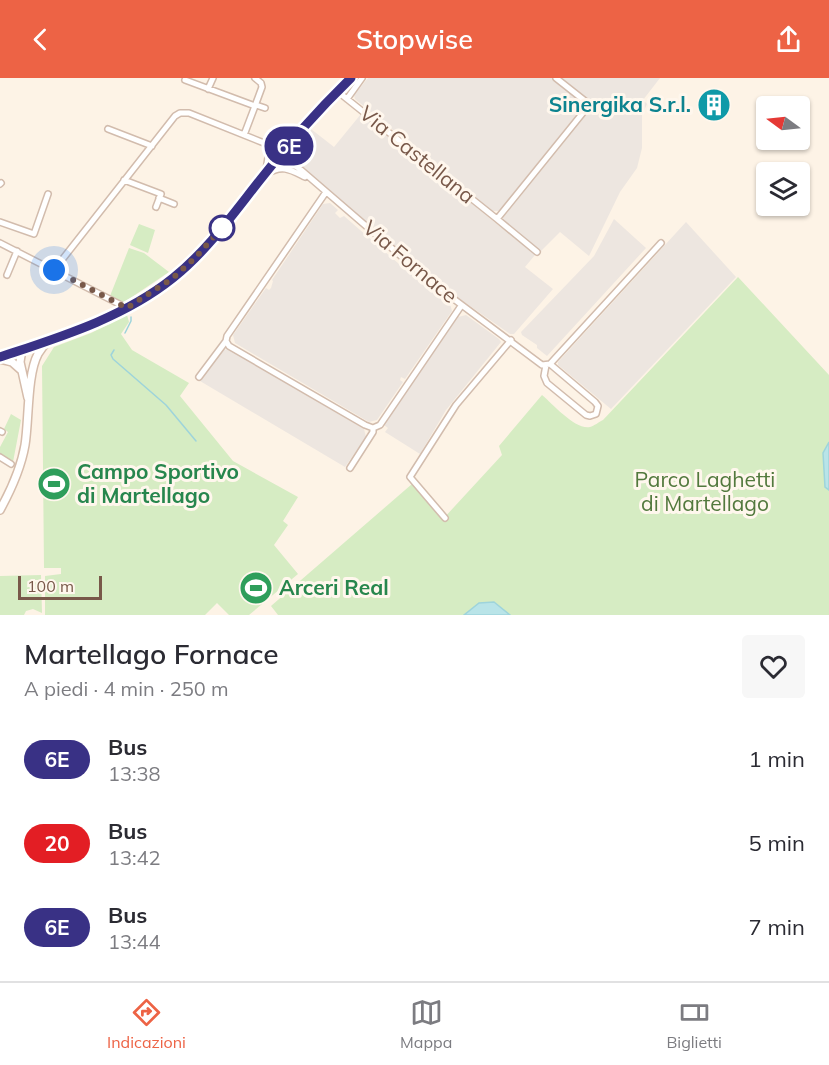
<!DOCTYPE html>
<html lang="it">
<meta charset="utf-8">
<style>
:root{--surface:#fff;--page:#f7f7f7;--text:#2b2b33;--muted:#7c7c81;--line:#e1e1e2;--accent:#ed6345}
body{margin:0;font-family:Mulish,sans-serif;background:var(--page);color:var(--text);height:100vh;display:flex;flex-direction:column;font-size:22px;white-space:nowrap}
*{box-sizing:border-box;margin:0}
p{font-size:20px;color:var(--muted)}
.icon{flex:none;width:33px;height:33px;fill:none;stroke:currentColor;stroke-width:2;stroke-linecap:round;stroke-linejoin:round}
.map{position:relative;height:537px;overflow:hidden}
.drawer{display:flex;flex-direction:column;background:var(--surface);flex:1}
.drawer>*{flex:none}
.badge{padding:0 12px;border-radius:20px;font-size:21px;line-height:39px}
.needle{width:39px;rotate:285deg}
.buttons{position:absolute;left:756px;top:18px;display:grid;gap:12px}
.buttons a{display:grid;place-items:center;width:54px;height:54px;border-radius:6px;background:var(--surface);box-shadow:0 2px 4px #0004;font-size:30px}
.scale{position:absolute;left:18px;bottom:15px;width:84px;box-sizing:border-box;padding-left:6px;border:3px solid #785849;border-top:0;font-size:16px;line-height:21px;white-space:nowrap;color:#785849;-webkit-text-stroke:4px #fff7ed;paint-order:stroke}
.you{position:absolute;width:30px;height:30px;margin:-15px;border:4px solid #fff;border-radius:50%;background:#1a73e8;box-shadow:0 0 0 9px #1a73e833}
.map>.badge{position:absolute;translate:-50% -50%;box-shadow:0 0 0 3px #fff}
.round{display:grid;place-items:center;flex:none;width:63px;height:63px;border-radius:6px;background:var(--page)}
.headline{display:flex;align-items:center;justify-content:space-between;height:102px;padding:0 24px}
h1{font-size:28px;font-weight:600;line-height:45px}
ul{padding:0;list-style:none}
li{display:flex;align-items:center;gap:18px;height:84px;padding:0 24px}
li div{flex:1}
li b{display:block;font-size:22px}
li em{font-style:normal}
li .badge{min-width:66px;font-weight:700;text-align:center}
header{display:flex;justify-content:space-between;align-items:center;height:78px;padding:0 24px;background:var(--accent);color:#fff;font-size:27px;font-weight:600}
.menu{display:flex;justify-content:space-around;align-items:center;height:84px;border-top:2px solid var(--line);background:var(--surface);font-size:16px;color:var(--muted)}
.menu a{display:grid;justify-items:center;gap:3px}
.menu .active{color:var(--accent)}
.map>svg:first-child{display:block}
.industrial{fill:#ede6e0}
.green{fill:#d6ecc3}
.water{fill:#b9e4e8;stroke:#9ed4db;stroke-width:1.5}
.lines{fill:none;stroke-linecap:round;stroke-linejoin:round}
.stream{stroke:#9ed4db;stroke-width:1.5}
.street-casing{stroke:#d2bcad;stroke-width:8}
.secondary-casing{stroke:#d5bcab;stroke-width:10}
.street{stroke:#fff;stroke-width:5}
.secondary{stroke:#fff;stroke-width:7}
.line-casing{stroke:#fff;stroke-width:14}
.line{stroke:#393185;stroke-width:9}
.walk{stroke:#785849;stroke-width:6;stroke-dasharray:0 10.8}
.stop-dot{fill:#fff;stroke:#393185;stroke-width:3}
.labels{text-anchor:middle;stroke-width:6;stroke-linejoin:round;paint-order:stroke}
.culture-label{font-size:21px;font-weight:bold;fill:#0d838f;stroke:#fff7ed;text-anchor:end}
.street-label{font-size:21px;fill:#785849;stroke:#fff7ed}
.leisure-label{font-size:21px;font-weight:bold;fill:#27864d;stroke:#fff7ed;text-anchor:start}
.park-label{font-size:21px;fill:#52793d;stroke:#fff7ed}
</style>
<header><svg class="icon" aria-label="back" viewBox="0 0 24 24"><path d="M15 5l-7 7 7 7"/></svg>Stopwise<svg class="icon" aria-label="share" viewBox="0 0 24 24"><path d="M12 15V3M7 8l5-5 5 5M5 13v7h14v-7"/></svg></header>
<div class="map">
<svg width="829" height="537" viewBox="0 0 829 537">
<rect width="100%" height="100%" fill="#fdf3e6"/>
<!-- industrial -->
<path class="industrial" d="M368,0h183l29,24 1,7 -82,102h-7l-137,-112 -1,-4z
M562,0h98l-17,22 4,4 -5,11v33l-5,20 -17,24 -31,64 -29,-24 -19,19 -39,-32 92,-114z
M361,36l174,141 -10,12 28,22 -39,45h-4l-80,-56 -134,-117 -4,-9 19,-23 23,18z
M330,125l8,7 -3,3 5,5 4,-2 78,68 28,20 2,7 -47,68 -4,-2 -1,3 3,2 -26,38 -8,2 -134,-79 -2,-8 33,-47 3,2 2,-2 2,-7 -1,-1 51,-76z
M614,141l32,29 -99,108 -10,-8v-3l-15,-10 -1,-3 73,-76z
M686,144l50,55 -125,132 -53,-44v-3z
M466,237l33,24 2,3 -55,68 -26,44 -35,-22 3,-4 -4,-3 74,-108z
M228,271l136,80 2,8 -21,30 -145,-86 20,-30z"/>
<!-- green -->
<path class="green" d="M139,146l16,6 -7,23 -18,-8z
M129,170l15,5 25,19 -46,31 -13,-7z
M738,199l91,98v240h-551l-7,-9 141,-122 31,35 59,-64 -3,-9 43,-51c11,9 33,35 48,32 4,-1 9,-5 13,-7z
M127,237l2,7 -8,12 11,16 57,33 -9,13 53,65 65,36 -15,24 5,4 -14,20 24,29 -49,41h-20l-12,-12 -12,12h-160v-39l16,-2v-6h-17l-2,-202 12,-19 37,-14z
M11,336l10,6 -8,42 -13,-7v-8l8,-15 -4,-3z
M41,497l1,38 -9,-4 -7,2 -2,4h-24v-39z"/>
<!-- water -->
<path class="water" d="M829,364v48l-4,-3 -2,-34z
M494,524l16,13h-46l15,-12z"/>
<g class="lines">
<!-- stream -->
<path class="stream" d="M125,255l6,-12v-4
M114,272l-3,5 2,4 53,46 30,36"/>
<defs>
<path id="street" d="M255,0l6,5 1,4 -7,19
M185,2l70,26 -11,29
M208,11l5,-11
M337,13l160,128 89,-110 -1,-8 -29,-23
M347,21l15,-21
M256,27l9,3
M108,51l44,17
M264,65l9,12 14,5 14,10 130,112 111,83 8,-1 111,-121
M266,92l3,-19
M267,96c15,-10 24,-4 38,3
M124,102l37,14 -5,13
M0,106l1,-1
M326,114l-99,144 -1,5 3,5 136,79 8,3 7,-3 81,-119
M159,120l15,6
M497,141l40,33
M0,144l34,12 14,-40
M0,165l127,65
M54,192l121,-154 5,-3h9l75,30 12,2 16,-5
M7,197l10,-24
M546,287l-2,11 3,7 39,32 4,1 6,-2 2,-8 -3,-4 -45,-38
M199,299l27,-36
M0,353l2,1
M0,379l11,7
M350,390l23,-36v-4
M445,440l-35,-41 46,-72 55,-65"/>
<path id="secondary" d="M22,271l-2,13 8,36
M0,279c60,-20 123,-39 173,-79 34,-27 60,-64 87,-98 29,-36 58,-70 91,-102
M0,281l12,3 9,8
M0,432c11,-20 21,-42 25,-65 4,-24 2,-71 13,-91 3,-5 7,-10 11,-14"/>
</defs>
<!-- street casing -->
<use href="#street" class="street-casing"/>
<!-- secondary casing -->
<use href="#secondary" class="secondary-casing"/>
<!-- street -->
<use href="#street" class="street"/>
<!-- secondary -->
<use href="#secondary" class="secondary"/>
</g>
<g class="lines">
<defs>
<path id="line" d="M0,279c60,-20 123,-39 173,-79 34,-27 60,-64 87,-98 28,-36 58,-70 91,-102"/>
</defs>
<!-- line casing -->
<use href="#line" class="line-casing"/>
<!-- line -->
<use href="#line" class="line"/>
<!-- walk -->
<path class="walk" d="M54,192l73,38 46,-30 22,-20 27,-30"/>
</g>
<!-- icons -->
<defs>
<symbol id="building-disc" viewBox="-11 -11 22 22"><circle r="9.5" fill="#0f9aa8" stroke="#fff7ed"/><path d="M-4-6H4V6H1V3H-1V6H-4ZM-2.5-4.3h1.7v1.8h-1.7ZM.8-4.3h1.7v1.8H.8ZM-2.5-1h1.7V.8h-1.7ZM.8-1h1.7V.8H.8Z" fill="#fff"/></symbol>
<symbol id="stadium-disc" viewBox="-11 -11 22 22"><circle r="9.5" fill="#2e9e5b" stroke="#fff7ed"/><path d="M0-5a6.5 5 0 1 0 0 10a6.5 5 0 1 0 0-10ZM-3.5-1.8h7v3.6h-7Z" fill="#fff"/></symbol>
</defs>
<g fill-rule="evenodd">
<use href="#building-disc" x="695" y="8" width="38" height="38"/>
<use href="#stadium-disc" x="35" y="387" width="38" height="38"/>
<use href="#stadium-disc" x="237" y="491" width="38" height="38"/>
</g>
<!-- markers -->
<circle class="stop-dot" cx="222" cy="150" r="12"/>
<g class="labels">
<!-- culture labels -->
<g class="culture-label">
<text x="691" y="34">Sinergika S.r.l.</text>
</g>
<!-- street labels -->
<g class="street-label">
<text transform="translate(417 77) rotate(39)" y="7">Via Castellana</text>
<text transform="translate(410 184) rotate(40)" y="7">Via Fornace</text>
</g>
<!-- leisure labels -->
<g class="leisure-label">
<text x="77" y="401">Campo Sportivo<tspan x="77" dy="24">di Martellago</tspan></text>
<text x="279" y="517">Arceri Real</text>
</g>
<!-- park labels -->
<g class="park-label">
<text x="705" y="409">Parco Laghetti<tspan x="705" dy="24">di Martellago</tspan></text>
</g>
</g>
</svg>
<div class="buttons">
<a><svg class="needle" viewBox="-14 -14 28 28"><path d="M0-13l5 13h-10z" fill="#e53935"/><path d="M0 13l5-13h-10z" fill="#7c7c81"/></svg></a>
<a><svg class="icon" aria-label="layers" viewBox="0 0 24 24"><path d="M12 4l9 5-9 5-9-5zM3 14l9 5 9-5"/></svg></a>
</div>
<div class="scale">100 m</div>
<div class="you" style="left:54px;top:192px"></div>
<b class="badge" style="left:289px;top:68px;background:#393185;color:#fff">6E</b>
</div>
<section class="drawer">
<div class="headline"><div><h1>Martellago Fornace</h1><p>A piedi · 4 min · 250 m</p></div><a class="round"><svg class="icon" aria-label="heart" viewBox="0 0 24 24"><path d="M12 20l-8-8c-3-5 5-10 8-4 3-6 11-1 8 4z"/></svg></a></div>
<ul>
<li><span class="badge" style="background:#393185;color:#fff">6E</span><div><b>Bus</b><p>13:38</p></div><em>1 min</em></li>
<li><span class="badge" style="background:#e31e24;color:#fff">20</span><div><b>Bus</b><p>13:42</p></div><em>5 min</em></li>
<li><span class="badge" style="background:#393185;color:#fff">6E</span><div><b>Bus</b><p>13:44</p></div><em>7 min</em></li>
</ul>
</section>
<nav class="menu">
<a class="active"><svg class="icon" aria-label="directions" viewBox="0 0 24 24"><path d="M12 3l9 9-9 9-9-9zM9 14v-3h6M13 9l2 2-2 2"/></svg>Indicazioni</a>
<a><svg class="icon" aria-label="map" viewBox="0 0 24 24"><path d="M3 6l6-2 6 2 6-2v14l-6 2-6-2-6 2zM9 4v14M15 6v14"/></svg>Mappa</a>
<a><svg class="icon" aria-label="tickets" viewBox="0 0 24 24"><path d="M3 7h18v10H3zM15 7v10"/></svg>Biglietti</a>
</nav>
